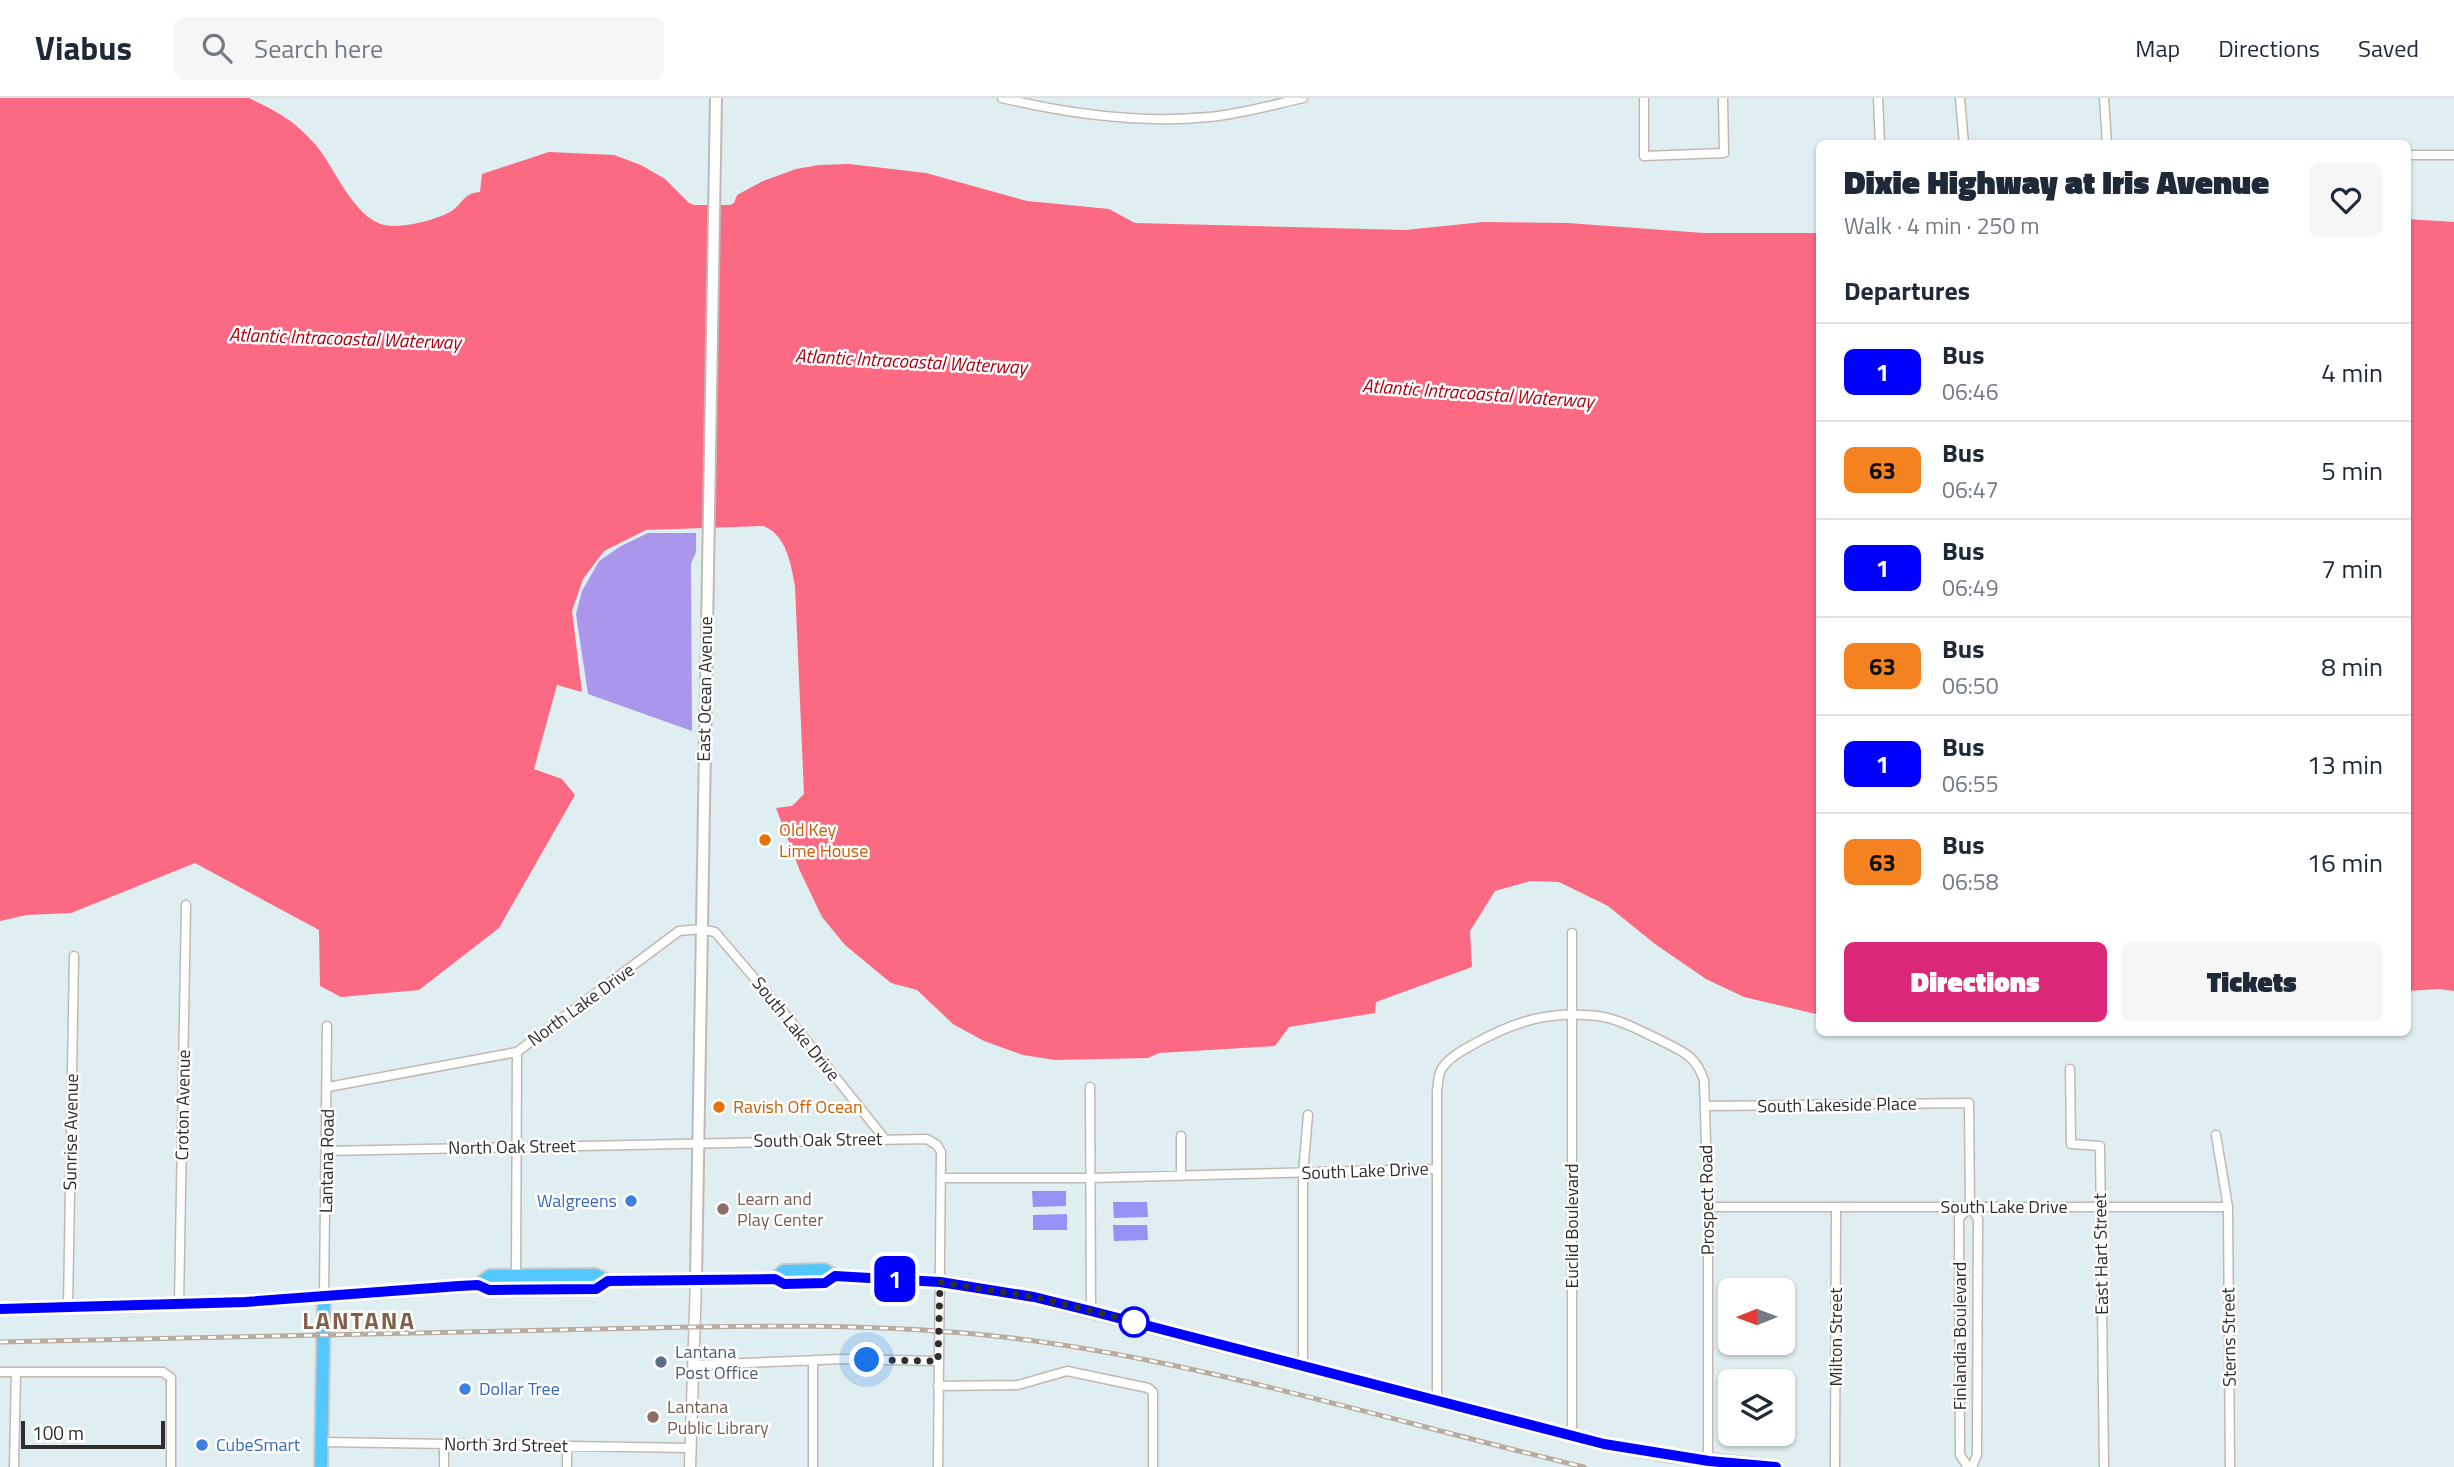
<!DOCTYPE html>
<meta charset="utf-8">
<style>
:root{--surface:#fff;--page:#f6f6f7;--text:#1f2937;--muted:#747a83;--line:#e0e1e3;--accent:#db2777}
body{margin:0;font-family:"Titillium Web",sans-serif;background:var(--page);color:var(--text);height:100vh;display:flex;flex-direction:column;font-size:26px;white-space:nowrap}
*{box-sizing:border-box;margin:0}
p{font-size:23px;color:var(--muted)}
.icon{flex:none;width:38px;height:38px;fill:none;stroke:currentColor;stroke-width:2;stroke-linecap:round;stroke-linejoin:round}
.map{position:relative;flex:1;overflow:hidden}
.panel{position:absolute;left:1816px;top:42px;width:595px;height:896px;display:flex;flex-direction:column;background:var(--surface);border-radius:10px;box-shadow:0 2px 5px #0004}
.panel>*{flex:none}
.badge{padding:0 14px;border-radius:10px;font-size:24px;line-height:46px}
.needle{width:46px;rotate:269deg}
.controls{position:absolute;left:1718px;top:1180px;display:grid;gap:14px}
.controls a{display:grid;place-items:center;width:77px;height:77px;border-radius:10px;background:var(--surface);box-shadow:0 2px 5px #0004;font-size:35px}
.scale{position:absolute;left:21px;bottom:18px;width:144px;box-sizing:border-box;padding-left:7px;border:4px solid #2e2e2e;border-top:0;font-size:19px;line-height:24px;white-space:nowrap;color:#2e2e2e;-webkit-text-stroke:5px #fff;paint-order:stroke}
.you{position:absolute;width:35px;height:35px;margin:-18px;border:5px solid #fff;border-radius:50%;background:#1a73e8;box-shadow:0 0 0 10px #1a73e833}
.map>.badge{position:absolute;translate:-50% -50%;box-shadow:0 0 0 4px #fff}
h2{padding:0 28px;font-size:26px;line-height:63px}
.round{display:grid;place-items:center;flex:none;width:74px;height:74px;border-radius:10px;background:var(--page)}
.head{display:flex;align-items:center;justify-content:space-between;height:119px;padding:0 28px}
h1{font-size:33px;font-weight:800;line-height:52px}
.button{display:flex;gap:14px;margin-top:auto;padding:14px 28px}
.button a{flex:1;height:80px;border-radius:10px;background:var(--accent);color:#fff;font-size:28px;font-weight:800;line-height:80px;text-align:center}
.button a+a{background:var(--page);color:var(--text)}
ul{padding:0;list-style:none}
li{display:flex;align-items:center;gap:21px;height:98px;padding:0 28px;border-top:2px solid var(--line)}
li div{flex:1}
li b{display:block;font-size:26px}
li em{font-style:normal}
li .badge{min-width:77px;font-weight:700;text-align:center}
header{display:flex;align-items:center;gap:42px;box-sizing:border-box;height:98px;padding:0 35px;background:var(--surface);border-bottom:2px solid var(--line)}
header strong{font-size:33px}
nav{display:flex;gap:38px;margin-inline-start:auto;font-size:24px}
.search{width:490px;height:63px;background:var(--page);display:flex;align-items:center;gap:18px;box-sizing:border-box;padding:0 24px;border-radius:10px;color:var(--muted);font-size:26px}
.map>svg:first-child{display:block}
.green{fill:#aa97ec}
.pitch{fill:#9293f4}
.water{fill:#fb6982}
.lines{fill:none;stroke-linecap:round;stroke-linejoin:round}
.minor-casing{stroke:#c2b8b3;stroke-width:11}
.tertiary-casing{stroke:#c2b8b3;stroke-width:13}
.secondary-casing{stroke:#c2b8b3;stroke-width:14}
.primary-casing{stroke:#c9c9c9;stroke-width:16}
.minor{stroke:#fff;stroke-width:8}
.tertiary{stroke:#fff;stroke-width:10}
.secondary{stroke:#fff;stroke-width:10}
.primary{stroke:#55c7ff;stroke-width:12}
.rail-casing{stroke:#baaba1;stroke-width:5}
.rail{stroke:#fff;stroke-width:2.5;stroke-dasharray:8;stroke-linecap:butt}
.line-casing{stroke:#fff;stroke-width:16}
.line{stroke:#00f;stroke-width:10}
.walk{stroke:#2e2e2e;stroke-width:7;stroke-dasharray:0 12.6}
.food-dot{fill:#e8710a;stroke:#fff;stroke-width:2.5}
.shop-dot{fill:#3f7fe0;stroke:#fff;stroke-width:2.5}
.education-dot{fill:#8d6e63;stroke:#fff;stroke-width:2.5}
.stop-dot{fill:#fff;stroke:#00f;stroke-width:3.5}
.service-dot{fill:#5c6f8a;stroke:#fff;stroke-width:2.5}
.labels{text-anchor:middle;stroke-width:5;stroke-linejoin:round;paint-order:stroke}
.street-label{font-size:18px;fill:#2e2e2e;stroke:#fff}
.food-label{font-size:18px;fill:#c56008;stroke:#fff;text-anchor:start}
.education-label{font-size:18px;fill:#785e54;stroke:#fff;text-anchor:start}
.shop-label{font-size:18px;fill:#366cbe;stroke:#fff;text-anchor:start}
.service-label{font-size:18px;fill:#4e5e75;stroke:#fff;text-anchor:start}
.water-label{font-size:19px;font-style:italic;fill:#af0010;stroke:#fff}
.district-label{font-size:24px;font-weight:bold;letter-spacing:2px;fill:#845f48;stroke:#fff}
</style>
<header>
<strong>Viabus</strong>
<div class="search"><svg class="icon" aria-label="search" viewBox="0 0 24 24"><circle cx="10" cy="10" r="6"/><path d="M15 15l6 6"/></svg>Search here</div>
<nav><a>Map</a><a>Directions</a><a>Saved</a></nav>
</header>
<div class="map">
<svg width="2454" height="1369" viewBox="0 0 2454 1369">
<rect width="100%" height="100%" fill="#dfeef0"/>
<!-- green -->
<path class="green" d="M648,435h48v19l-5,12 1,167 -104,-37 -12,-80 6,-23 17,-30 22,-15z"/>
<!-- pitch -->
<path class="pitch" d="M1032,1093h34v15l-33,1z
M1113,1104h34l1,15 -34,1z
M1067,1116v16h-34v-15z
M1113,1127h34l1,15 -34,1z"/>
<!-- water -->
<path class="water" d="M0,0h249c27,13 45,22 65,45 22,24 41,83 79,83 17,0 42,-6 57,-14 13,-8 13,-19 30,-20l2,-18 67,-22 65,3 27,10 24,14 24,24 5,2h36l4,-2 3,-8 26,-14 33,-12 23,-4 30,-1 77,9 101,28 82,8 26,14 270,7 78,-8 85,1 136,10h116v782l-76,-18 -38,-18 -51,-35 -47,-38 -49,-24 -29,-1 -35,10 -25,40 2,36 -96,35 -1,11 -86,14 -14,19 -116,7 -11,5 -93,2 -32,-5 -39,-14 -31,-17 -36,-34 -26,-7 -46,-38 -23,-28 -22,-46 -24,-63 16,-2 12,-12 -9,-208c-4,-22 -9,-52 -32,-60l-117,4 -42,21 -21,28 -11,32 10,81 -25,-7 -23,84 28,10 13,16 -76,133 -80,62 -78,7 -21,-11 -1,-56 -124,-67 -124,50 -45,2 -26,6z
M2408,121l46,3v769l-15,-2 -31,2z"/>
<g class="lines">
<defs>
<path id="minor" d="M1002,0c67,16 137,26 207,19 32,-3 63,-12 94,-19
M1644,0v58l80,-3 -1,-55
M1878,0l2,46
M1960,0l4,46
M2104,0l3,46
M2408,57h46
M1572,835v503
M2070,971l1,75 29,2 4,321
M328,989l189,-35 162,-121 22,-2 14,3 70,82 99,124
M1090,989l1,224
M1705,1008l264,-3 1,104 8,12 -1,224v12l-5,12
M2216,1037l12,72 2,260
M327,1053l600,-12 10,6 4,7 -3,315
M1181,1078v-40
M941,1080h149l347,-9
M1708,1109h520
M516,1178l1,-224
M324,1198l3,-270
M179,1207l7,-400
M68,1209l6,-351
M695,1267l149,-6 94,2
M1303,1267v-192l5,-58
M0,1274h163l8,6v89
M938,1288l80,-1 49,-14 81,17 5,4v75
M1437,1302v-309c1,-6 1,-15 4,-21 7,-12 22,-20 33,-26 41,-23 77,-34 124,-28 21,3 41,14 60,23 23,12 37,15 46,41l4,127v254
M322,1344l368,6
M14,1369l2,-95
M444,1369v-22
M567,1369v-21
M813,1369v-107
M1835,1369l1,-259
M1968,1369l-8,-12 -1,-237 11,-11"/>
<path id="tertiary" d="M690,1369l6,-187"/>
<path id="secondary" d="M696,1182l20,-1182"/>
<path id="primary" d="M775,1181l9,-8 40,-1 11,6 105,6 94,15 570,147 69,12 103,11
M478,1187l12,-9 105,-1 13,6 167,-2 9,5 41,-1 10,-7
M0,1211l245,-7 214,-16 19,-1 11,5 107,-1 12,-8
M321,1369l3,-171"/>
</defs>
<!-- minor casing -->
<use href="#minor" class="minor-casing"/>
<!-- tertiary casing -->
<use href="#tertiary" class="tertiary-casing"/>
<!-- secondary casing -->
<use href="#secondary" class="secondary-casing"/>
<!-- primary casing -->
<use href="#primary" class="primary-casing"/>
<!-- minor -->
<use href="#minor" class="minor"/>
<!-- tertiary -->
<use href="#tertiary" class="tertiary"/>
<!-- secondary -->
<use href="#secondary" class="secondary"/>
<!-- primary -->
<use href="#primary" class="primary"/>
<defs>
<path id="rail" d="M0,1244c185,-4 370,-8 554,-12 153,-3 306,-10 458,8 194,24 382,84 572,129"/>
</defs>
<!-- rail casing -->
<use href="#rail" class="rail-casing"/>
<!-- rail -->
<use href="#rail" class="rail"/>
</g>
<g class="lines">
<defs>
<path id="line" d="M0,1211l245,-7 214,-16 19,-1 11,5 107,-1 12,-8 167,-2 9,5 41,-1 10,-7 105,6 94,15 57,14 513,133 105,17 67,6"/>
</defs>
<!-- line casing -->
<use href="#line" class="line-casing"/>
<!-- line -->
<use href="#line" class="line"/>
<!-- walk -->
<path class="walk" d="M867,1262l71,1 2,-79 94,15 102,25h-2"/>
</g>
<!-- markers -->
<g class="food-dot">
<circle cx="765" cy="742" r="7"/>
<circle cx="719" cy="1009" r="7"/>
</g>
<g class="shop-dot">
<circle cx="631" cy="1103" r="7"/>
<circle cx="465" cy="1291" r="7"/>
<circle cx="202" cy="1347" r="7"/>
</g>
<g class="education-dot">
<circle cx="723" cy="1111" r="7"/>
<circle cx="653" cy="1319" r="7"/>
</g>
<circle class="stop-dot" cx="1134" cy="1224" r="14"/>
<circle class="service-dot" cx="661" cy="1264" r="7"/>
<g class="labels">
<!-- street labels -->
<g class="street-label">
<text transform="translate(705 591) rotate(-89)" y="6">East Ocean Avenue</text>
<text transform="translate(581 907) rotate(-36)" y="6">North Lake Drive</text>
<text transform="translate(796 931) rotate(51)" y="6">South Lake Drive</text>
<text transform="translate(183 1007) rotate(-89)" y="6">Croton Avenue</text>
<text transform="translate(1837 1007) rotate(-1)" y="6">South Lakeside Place</text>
<text transform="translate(71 1034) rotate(-89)" y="6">Sunrise Avenue</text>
<text transform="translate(818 1042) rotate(-1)" y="6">South Oak Street</text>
<text transform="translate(512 1049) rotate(-1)" y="6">North Oak Street</text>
<text transform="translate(327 1063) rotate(-89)" y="6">Lantana Road</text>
<text transform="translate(1365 1073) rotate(-2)" y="6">South Lake Drive</text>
<text transform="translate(1707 1102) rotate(-91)" y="6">Prospect Road</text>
<text x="2004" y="1115">South Lake Drive</text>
<text transform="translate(1572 1128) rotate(-90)" y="6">Euclid Boulevard</text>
<text transform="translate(2101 1156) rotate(-91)" y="6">East Hart Street</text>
<text transform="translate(1960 1238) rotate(-90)" y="6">Finlandia Boulevard</text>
<text transform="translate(1836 1239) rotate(-90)" y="6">Milton Street</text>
<text transform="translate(2229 1239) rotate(-91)" y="6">Sterns Street</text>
<text transform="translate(506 1347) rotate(1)" y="6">North 3rd Street</text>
</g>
<!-- food labels -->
<g class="food-label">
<text x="779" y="738">Old Key<tspan x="779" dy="21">Lime House</tspan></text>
<text x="733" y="1015">Ravish Off Ocean</text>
</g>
<!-- education labels -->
<g class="education-label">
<text x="737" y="1107">Learn and<tspan x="737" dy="21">Play Center</tspan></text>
<text x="667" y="1315">Lantana<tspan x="667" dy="21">Public Library</tspan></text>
</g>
<!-- shop labels -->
<g class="shop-label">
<text x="617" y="1109" text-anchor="end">Walgreens</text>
<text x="479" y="1297">Dollar Tree</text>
<text x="216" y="1353">CubeSmart</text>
</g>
<!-- service labels -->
<g class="service-label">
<text x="675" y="1260">Lantana<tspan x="675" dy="21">Post Office</tspan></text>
</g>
<!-- water labels -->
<g class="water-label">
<text transform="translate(345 240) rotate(2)" y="7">Atlantic Intracoastal Waterway</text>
<text transform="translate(911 263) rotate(3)" y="7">Atlantic Intracoastal Waterway</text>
<text transform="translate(1478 295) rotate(4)" y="7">Atlantic Intracoastal Waterway</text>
</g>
<!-- district labels -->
<g class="district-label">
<text x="359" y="1231">LANTANA</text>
</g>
</g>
</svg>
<div class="controls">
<a><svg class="needle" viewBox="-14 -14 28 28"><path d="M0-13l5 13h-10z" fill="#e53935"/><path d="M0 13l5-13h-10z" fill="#747a83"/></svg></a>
<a><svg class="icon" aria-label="layers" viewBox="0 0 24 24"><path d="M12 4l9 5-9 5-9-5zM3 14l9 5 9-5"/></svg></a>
</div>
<div class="scale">100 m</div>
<div class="you" style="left:867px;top:1262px"></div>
<b class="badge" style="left:895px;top:1181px;background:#00f;color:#fff">1</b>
<section class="panel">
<div class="head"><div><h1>Dixie Highway at Iris Avenue</h1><p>Walk · 4 min · 250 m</p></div><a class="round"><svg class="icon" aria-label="heart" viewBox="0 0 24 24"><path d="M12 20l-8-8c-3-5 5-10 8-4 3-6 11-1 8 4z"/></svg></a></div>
<h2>Departures</h2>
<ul>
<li><span class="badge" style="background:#00f;color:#fff">1</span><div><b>Bus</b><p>06:46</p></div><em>4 min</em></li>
<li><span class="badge" style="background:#f58220;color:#111">63</span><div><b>Bus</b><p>06:47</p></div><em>5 min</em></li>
<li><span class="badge" style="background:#00f;color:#fff">1</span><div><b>Bus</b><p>06:49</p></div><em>7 min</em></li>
<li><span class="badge" style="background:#f58220;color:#111">63</span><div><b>Bus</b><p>06:50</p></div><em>8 min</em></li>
<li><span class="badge" style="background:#00f;color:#fff">1</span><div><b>Bus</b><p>06:55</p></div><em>13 min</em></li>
<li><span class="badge" style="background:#f58220;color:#111">63</span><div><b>Bus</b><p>06:58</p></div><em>16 min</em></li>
</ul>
<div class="button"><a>Directions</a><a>Tickets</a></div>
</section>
</div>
